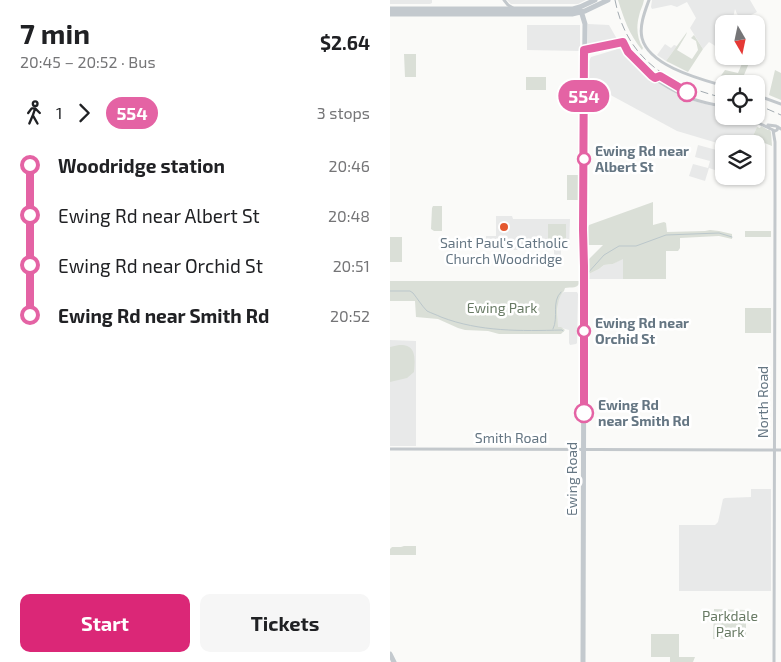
<!DOCTYPE html>
<meta charset="utf-8">
<style>
:root{--surface:#fff;--page:#f6f6f6;--text:#202124;--muted:#757577;--accent:#db2777}
body{margin:0;font-family:"Exo 2",sans-serif;background:var(--page);color:var(--text);height:100vh;display:flex;flex-direction:column;font-size:19px;white-space:nowrap}
*{box-sizing:border-box;margin:0}
p{font-size:16px;color:var(--muted)}
.icon{flex:none;width:28px;height:28px;fill:none;stroke:currentColor;stroke-width:2;stroke-linecap:round;stroke-linejoin:round}
.map{position:relative;flex:1;overflow:hidden}
.details{display:flex;flex-direction:column;background:var(--surface);width:390px}
.details>*{flex:none}
.badge{padding:0 10px;border-radius:16px;font-size:18px;line-height:32px}
.needle{width:32px;rotate:171deg}
.controls{position:absolute;left:325px;top:15px;display:grid;gap:10px}
.controls a{display:grid;place-items:center;width:50px;height:50px;border-radius:10px;background:var(--surface);box-shadow:0 1px 4px #0004;font-size:25px}
.map>.badge{position:absolute;translate:-50% -50%;box-shadow:0 0 0 2px #fff}
.legs{display:flex;align-items:center;gap:8px;height:55px;padding:0 20px;font-size:16px}
.legs p{margin-inline-start:auto}
.overview{display:flex;align-items:center;justify-content:space-between;height:85px;padding:0 20px}
h1{font-size:28px;font-weight:700;line-height:38px}
.primary-button{display:flex;gap:10px;margin-top:auto;padding:10px 20px}
.primary-button a{flex:1;height:58px;border-radius:10px;background:var(--accent);color:#fff;font-size:20px;font-weight:700;line-height:58px;text-align:center}
.primary-button a+a{background:var(--page);color:var(--text)}
ul{padding:0 20px;list-style:none}
li{display:flex;align-items:center;gap:18px;height:50px;font-size:19px}
li i{display:grid;place-items:center;width:8px;height:100%;margin:0 6px;background:currentColor}
li i::after{content:'';width:12px;height:12px;margin:-6px;border:4px solid;border-radius:50%;background:var(--surface)}
li p{margin-inline-start:auto}
li:first-child i{background:linear-gradient(#0000 50%,currentColor 0)}
li:last-child i{background:linear-gradient(currentColor 50%,#0000 0)}
main{display:flex;flex:1;min-height:0}
.map>svg:first-child{display:block}
.built{fill:#e8e9e9}
.green{fill:#dadfd7}
.lines{fill:none;stroke-linecap:round;stroke-linejoin:round}
.stream{stroke:#bbc7cb;stroke-width:1}
.minor{stroke:#c3c8cc;stroke-width:3}
.major{stroke:#c3c9ce;stroke-width:5}
.rail{stroke:#a2aab0;stroke-width:1;stroke-dasharray:8 4;stroke-linecap:butt}
.line-1-casing{stroke:#fff;stroke-width:11}
.line-1{stroke:#e463a4;stroke-width:8}
.stop-1-dot{fill:#fff;stroke:#e463a4;stroke-width:2.5}
.poi-dot{fill:#e4572e;stroke:#fff;stroke-width:2}
.labels{text-anchor:middle;stroke-width:5;stroke-linejoin:round;paint-order:stroke}
.stop-label{font-size:14px;font-weight:bold;fill:#657683;stroke:#fff;text-anchor:start}
.poi-label{font-size:14px;fill:#657683;stroke:#fff}
.park-label{font-size:14px;fill:#687a64;stroke:#fff}
.street-label{font-size:14px;fill:#657683;stroke:#fff}
</style>
<main>
<section class="details">
<div class="overview"><div><h1>7 min</h1><p>20:45 – 20:52 · Bus</p></div><b>$2.64</b></div>
<div class="legs"><svg class="icon" aria-label="walk" viewBox="0 0 24 24"><circle cx="13" cy="4" r="2"/><path d="M13 8l-2 6 4 7M11 14l-3 7M7 12l3-4h3l4 4"/></svg>1<svg class="icon" aria-label="forward" viewBox="0 0 24 24"><path d="M9 5l7 7-7 7"/></svg><b class="badge" style="background:#e463a4;color:#fff">554</b><p>3 stops</p></div>
<ul>
<li><i style="color:#e463a4"></i><b>Woodridge station</b><p>20:46</p></li>
<li><i style="color:#e463a4"></i><span>Ewing Rd near Albert St</span><p>20:48</p></li>
<li><i style="color:#e463a4"></i><span>Ewing Rd near Orchid St</span><p>20:51</p></li>
<li><i style="color:#e463a4"></i><b>Ewing Rd near Smith Rd</b><p>20:52</p></li>
</ul>
<div class="primary-button"><a>Start</a><a>Tickets</a></div>
</section>
<div class="map">
<svg width="391" height="662" viewBox="0 0 391 662">
<rect width="100%" height="100%" fill="#fafaf8"/>
<!-- built -->
<path class="built" d="M0,0h42v3l-2,1h-40z
M117,0h79l-8,4h-67z
M262,0h98l7,12 -8,4 -4,7 -8,-9 -2,-5 -2,9 -2,6h-7v12l-7,11 -8,-5 -6,7 -13,-21 6,-10 -9,-16 -10,5 -6,-2 -19,4 -1,-2z
M198,24l21,1 8,14 -2,2 -26,6 -1,-2z
M137,25h53v26l-53,-1z
M275,44l6,4 3,-3 3,1 -11,15 -9,-6z
M231,48l4,6 28,26 37,20 34,9v7h13l21,9 -6,13 2,1 -1,5h-29v1l-47,-14 -85,-46 -3,-4v-20l2,-4z
M308,145l26,7v13l-3,7 -12,-4 -4,13 -16,-5 4,-12 15,4 2,-7 -15,-4z
M106,216h16l1,3h57l-1,31h-8v12h-7v-12h-68v-14h10z
M233,258v21h-36v-4l12,-6 5,-4 9,-1z
M174,292h13l1,2 -1,49 -1,1 -6,1 -1,-2v-13l-11,-3v-27l3,-6z
M0,340l26,1v105h-26z
M361,489h20v102h-92v-66h36l3,-3 5,-23 2,-1 26,-1z"/>
<!-- green -->
<path class="green" d="M228,0h26c-1,6 -4,10 -5,16 -3,11 -2,23 4,32l-1,2c-13,-16 -18,-31 -24,-50z
M297,32l-1,3 -9,15 15,9 6,-9 -2,-9 -5,-3 3,-3 9,14 -15,23 -22,-11z
M14,54h12v23h-11z
M353,61l6,2 -5,12 10,3 -2,6h-26l-8,-2 -1,-1 8,-11 13,3z
M385,70l6,3v27l-12,-5z
M136,77h20v13h-20z
M371,126l7,4 1,-1 2,3 1,14 -20,-8 5,-11 3,1z
M177,175h12l2,2v21l-2,2h-12z
M263,202v23l11,-3 2,1 1,9 38,-1 5,-1 9,1 13,3v5l-13,-3 -39,2v10l-2,3h-12v28h-43v-20l-10,5 -9,1 -5,4 -12,6v-14l16,-16h-15v-18l1,-2z
M52,206v25h-8l-3,-2 1,-21 1,-2z
M158,224h18v19l-18,1z
M355,231h26v6h-26z
M0,237h12v25h-12z
M0,281h190c-1,8 -9,6 -15,7l-1,3c-9,9 -6,24 -6,36h3l4,3 -4,4h-62l-11,-3 -23,-1 -7,-2 -20,-9 -22,-2 -1,-16h-25z
M355,308h26v25h-26z
M9,345c18,-1 16,14 15,27l-7,6 -17,4v-35z
M14,546h12v9h-26v-6l2,-2h9z
M324,609l32,1v27l-2,1 -31,1z
M261,634h28v23h16l-2,5h-23v-5h-19z"/>
<g class="lines">
<!-- stream -->
<path class="stream" d="M197,274l17,-19 15,-9h17l30,-11 53,-2 13,4
M0,291h20l3,2c4,5 9,13 14,18 4,2 10,4 14,6 39,15 80,14 121,13l1,1
M163,329c6,-12 -2,-27 8,-37"/>
<!-- minor -->
<path class="minor" d="M114,0l4,5 5,3
M259,0c-4,11 -10,26 -7,38 7,28 58,41 82,48
M230,42c14,25 43,45 70,56 10,4 22,6 34,9
M195,50l29,-6 6,-2
M366,95l25,9
M353,116l26,12 6,3 2,-1 1,-3
M378,125l8,1 5,3
M383,130l2,12v60l-1,460
M0,449l391,1"/>
<!-- major -->
<path class="major" d="M188,8l4,6 3,10 -2,209 1,33 -1,396
M0,9h183l7,-2 15,-7
M0,14h182l13,-3 23,-11
M0,654l4,8"/>
<!-- rail -->
<path class="rail" d="M225,0c12,60 53,84 109,98
M366,104l25,11"/>
</g>
<g class="lines">
<defs>
<path id="line-1" d="M194,413v-147l-1,-36 1,-180 39,-8 5,10 24,24 3,2 5,-2 27,16"/>
</defs>
<!-- line-1 casing -->
<use href="#line-1" class="line-1-casing"/>
<!-- line-1 -->
<use href="#line-1" class="line-1"/>
</g>
<!-- markers -->
<g class="stop-1-dot">
<circle cx="297" cy="92" r="9"/>
<circle cx="194" cy="159" r="6"/>
<circle cx="194" cy="331" r="6"/>
<circle cx="194" cy="413" r="9"/>
</g>
<circle class="poi-dot" cx="114" cy="227" r="5"/>
<g class="labels">
<!-- stop labels -->
<g class="stop-label">
<text x="205" y="156">Ewing Rd near<tspan x="205" dy="16">Albert St</tspan></text>
<text x="205" y="328">Ewing Rd near<tspan x="205" dy="16">Orchid St</tspan></text>
<text x="208" y="410">Ewing Rd<tspan x="208" dy="16">near Smith Rd</tspan></text>
</g>
<!-- poi labels -->
<g class="poi-label">
<text x="114" y="248">Saint Paul's Catholic<tspan x="114" dy="16">Church Woodridge</tspan></text>
</g>
<!-- park labels -->
<g class="park-label">
<text x="112" y="313">Ewing Park</text>
<text x="340" y="621">Parkdale<tspan x="340" dy="16">Park</tspan></text>
</g>
<!-- street labels -->
<g class="street-label">
<text transform="translate(373 402) rotate(-90)" y="5">North Road</text>
<text x="121" y="443">Smith Road</text>
<text transform="translate(182 479) rotate(-90)" y="5">Ewing Road</text>
</g>
</g>
</svg>
<div class="controls">
<a><svg class="needle" viewBox="-14 -14 28 28"><path d="M0-13l5 13h-10z" fill="#e53935"/><path d="M0 13l5-13h-10z" fill="#757577"/></svg></a>
<a><svg class="icon" aria-label="locate" viewBox="0 0 24 24"><circle cx="12" cy="12" r="6"/><path d="M12 2v4M12 18v4M2 12h4M18 12h4"/></svg></a>
<a><svg class="icon" aria-label="layers" viewBox="0 0 24 24"><path d="M12 4l9 5-9 5-9-5zM3 14l9 5 9-5"/></svg></a>
</div>
<b class="badge" style="left:194px;top:96px;background:#e463a4;color:#fff">554</b>
</div>
</main>
